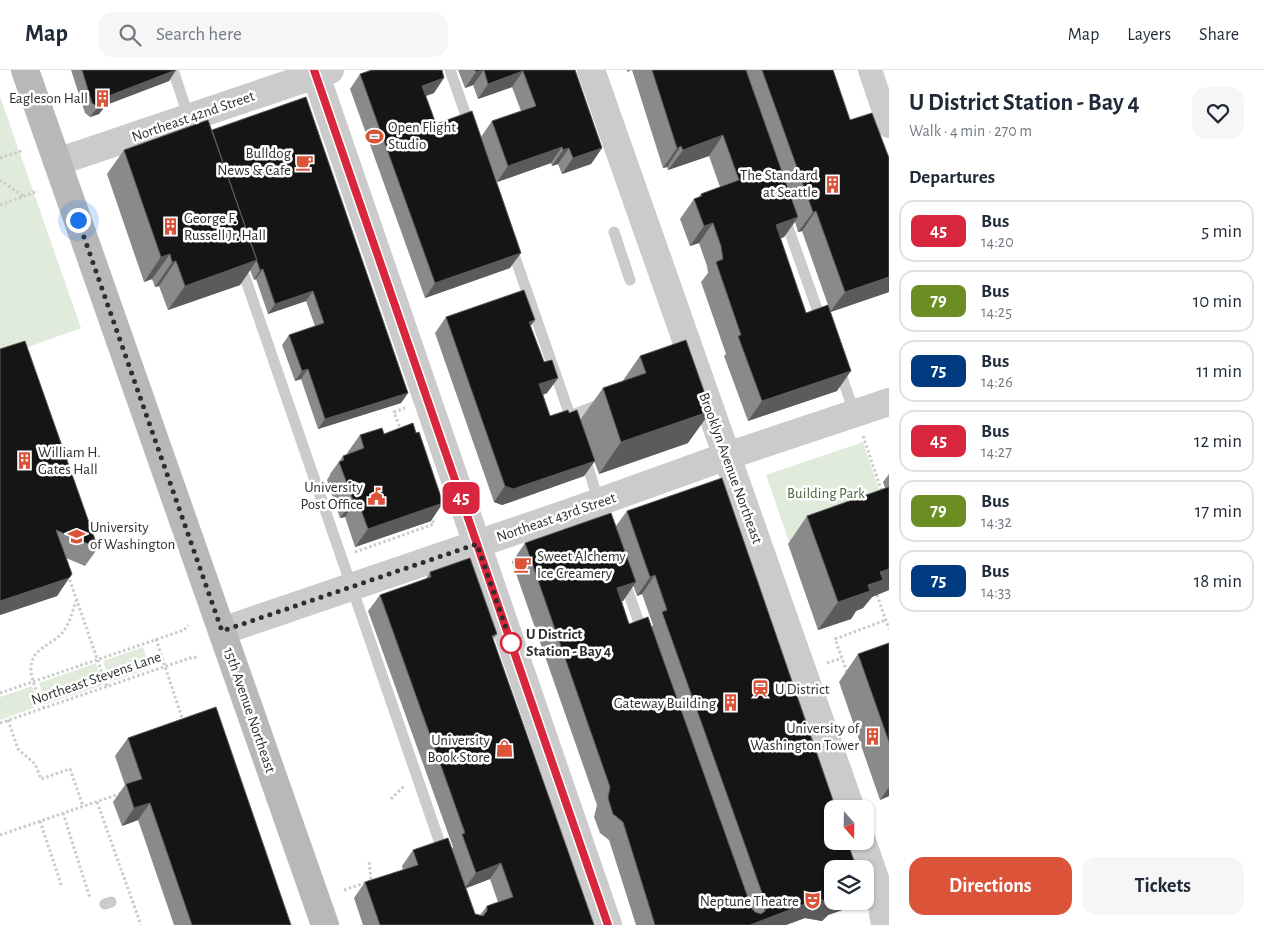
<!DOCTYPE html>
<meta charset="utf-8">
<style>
:root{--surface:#fff;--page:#f6f6f7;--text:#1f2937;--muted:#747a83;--line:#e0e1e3;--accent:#db543a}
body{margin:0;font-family:"Alegreya Sans",sans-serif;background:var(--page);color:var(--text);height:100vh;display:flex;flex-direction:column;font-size:19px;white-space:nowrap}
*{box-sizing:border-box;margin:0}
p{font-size:16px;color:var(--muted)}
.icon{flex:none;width:28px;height:28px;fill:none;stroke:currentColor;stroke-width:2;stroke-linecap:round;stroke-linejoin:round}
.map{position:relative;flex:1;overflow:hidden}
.drawer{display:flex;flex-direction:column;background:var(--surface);width:375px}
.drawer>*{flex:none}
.badge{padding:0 10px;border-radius:8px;font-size:18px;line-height:32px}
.needle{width:32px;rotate:160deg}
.tools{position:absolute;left:824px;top:730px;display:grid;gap:10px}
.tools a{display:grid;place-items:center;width:50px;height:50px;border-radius:10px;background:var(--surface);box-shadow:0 1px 4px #0004;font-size:25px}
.you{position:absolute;width:25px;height:25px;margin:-12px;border:4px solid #fff;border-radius:50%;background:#1a73e8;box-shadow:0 0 0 8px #1a73e833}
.map>.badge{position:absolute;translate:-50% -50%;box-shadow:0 0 0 2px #fff}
h2{padding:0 20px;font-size:19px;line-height:45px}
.round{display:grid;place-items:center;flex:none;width:52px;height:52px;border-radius:15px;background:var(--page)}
.overview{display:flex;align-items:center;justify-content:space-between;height:85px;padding:0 20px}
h1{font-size:24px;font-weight:700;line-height:38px}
.primary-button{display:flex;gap:10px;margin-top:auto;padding:10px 20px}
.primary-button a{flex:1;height:58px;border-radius:15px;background:var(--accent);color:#fff;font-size:20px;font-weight:700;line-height:58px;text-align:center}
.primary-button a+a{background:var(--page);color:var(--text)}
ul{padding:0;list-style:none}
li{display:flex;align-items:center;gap:15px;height:62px;margin:0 10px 8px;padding:0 10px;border:2px solid var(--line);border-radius:15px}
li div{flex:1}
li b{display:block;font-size:19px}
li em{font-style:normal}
li .badge{min-width:55px;font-weight:700;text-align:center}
header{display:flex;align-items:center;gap:30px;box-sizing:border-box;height:70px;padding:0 25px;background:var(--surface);border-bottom:1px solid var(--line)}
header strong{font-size:24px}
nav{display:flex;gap:28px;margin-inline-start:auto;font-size:18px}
.search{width:350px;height:45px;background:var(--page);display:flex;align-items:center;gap:12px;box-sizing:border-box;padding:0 18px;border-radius:15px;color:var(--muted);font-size:19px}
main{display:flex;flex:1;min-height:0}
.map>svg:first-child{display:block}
.green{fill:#e1ebdc}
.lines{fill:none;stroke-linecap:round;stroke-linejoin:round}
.path{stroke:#cbcbcb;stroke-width:3;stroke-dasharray:2.5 2.5;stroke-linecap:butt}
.service{stroke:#cbcbcb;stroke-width:11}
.minor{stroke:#cbcbcb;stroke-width:24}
.tertiary{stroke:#cbcbcb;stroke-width:28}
.secondary{stroke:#b8b8b8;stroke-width:28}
.wall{fill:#8a8a8a;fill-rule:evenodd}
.shaded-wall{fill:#5b5b5b}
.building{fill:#151515;stroke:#5b5b5b}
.line-casing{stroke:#fff;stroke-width:11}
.line{stroke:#d7263d;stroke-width:8}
.walk{stroke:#2e2e2e;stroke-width:5;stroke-dasharray:0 9}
.stop-dot{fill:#fff;stroke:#d7263d;stroke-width:2.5}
.labels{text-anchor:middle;stroke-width:5;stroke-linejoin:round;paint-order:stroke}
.poi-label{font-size:15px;fill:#2e2e2e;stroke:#fff;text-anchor:end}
.street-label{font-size:15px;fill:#2e2e2e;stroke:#fff}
.park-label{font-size:15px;fill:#48673e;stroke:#fff}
.stop-label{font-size:15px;font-weight:bold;fill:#2e2e2e;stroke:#fff;text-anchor:start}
</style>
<header>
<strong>Map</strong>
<div class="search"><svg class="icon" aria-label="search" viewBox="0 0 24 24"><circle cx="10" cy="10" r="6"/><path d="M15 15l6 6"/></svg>Search here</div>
<nav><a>Map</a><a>Layers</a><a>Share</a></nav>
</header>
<main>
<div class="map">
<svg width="889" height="855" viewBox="0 0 889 855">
<rect width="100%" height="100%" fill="#fff"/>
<!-- green -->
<path class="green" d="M0,26l81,232 -81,29z
M863,372l23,69 -96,34 -24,-70z
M143,577l7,21 -40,14 -7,-21z
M96,593l7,22 -57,19 -7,-21z
M32,616l7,20 -39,14v-23z"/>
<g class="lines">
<!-- path -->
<path class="path" d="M0,88l24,-8
M0,110l23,16
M0,135l38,-14
M401,361l-7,-19 11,-4
M863,366l19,56
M355,482l79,-28 -3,-7
M68,505l39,112
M877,525l12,34
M156,569l27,82
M827,593l15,-5
M847,602l-12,-33 51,-19
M0,623l184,-63 4,-5
M44,638c-5,-12 -14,-29 -13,-41 1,-17 17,-21 28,-31 10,-9 13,-23 17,-35
M8,650l10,29 17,15 6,15 29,-10 13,37
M0,653l193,-66 6,1
M391,729l14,-14
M97,732l44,123
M63,743l27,85
M40,751l22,66
M0,765l122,-42
M344,820l27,-9 -2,-21"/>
<!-- service -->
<path class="service" d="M173,0l16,48
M450,0l20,57
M784,146l38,107
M614,162l16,48
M511,176l63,181
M240,193l204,592
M839,299l16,45
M570,346l31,-12
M584,384l15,49
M624,510l19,54
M105,834l6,-2"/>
<!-- minor -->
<path class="minor" d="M870,0l19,56"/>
<!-- tertiary -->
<path class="tertiary" d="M314,0l294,855
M591,0l260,739
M57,92l273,-92
M222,561l349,-119 156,-56 162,-54
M862,771l17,49 6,35"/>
<!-- secondary -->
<path class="secondary" d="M25,0l300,855"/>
</g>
<!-- wall -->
<path class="wall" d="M71,0h105l-7,11 -63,24 -7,9 -9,3 -5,-4z
M458,0h117l27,78 -11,16 -29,10 -4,-10 -6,2 -1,-3 -54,19 -16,-45 11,-16 29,-10 -9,-24 -34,12 -5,-14 -8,3z
M627,0h206l56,222 -58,20 6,79 -89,30 -24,-65 2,-2 -25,-72 7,-9 -1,-7 -8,-23 -9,3 -10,-27 14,-20 4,-1 3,-4 19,-7 -11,-31 -41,14 -1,-3 -4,1 -31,-98 -5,2zM795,152l3,10 4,-1 26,74 -22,8 -26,-74 4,-2z
M360,4l74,19 -8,3 10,28 74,144 -85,30 -75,-209z
M212,60l196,263 -7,10 -83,26 -17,-50 -6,2 -13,-36 7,-10 26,-9 -9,-25 -38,13 -12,-35 -2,1 -4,-10 -10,15 -72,25 -9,-24 -4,1 -3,-8 -8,3 -37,-108 17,-24z
M446,247l89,3 -5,6 14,36 14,16 -11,15 -4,2 7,21 19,-3 11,7 23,-32 19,-6 18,-26 48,87 -89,31 -5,-13 -10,15 -82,29 -8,-3 -59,-169z
M0,279l98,199 -13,18 -19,-8 -6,34 -3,4 -57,19z
M384,364l47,87 -76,26 -10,-30 -5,1 -13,-38 3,-5v-1l13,-18 5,-2 -1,-1 13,-18z
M889,404v116l-17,7 -9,11 -7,3 -5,8 -33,11 -30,-86 19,-28 78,-28 -2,-6z
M627,441l224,396 -23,8 -6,6 -17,-3 -19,7h-150l-27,-85 -9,-7 -6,-16 3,-12 -85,-243 13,-19 91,-17zM633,515l4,11 5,-2 11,31 -1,2 -23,-3 -8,-23h2z
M430,502l67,62 -4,5 101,286h-231l-9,-27 11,-16 38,-12 -1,-4 11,-16 39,-1 1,-2 -85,-236 12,-16 46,-16zM490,809l8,23 -11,4 -7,9 -5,-1 -9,-26z
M889,573v153l-9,4 -41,-118 19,-28z
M128,668l163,187h-117l-36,-105 -16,6 -9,-24 12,-17 -10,-29z"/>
<!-- shaded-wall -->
<path class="shaded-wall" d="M176,0l-7,11 -63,24 -7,9 -9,3 8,-10 13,-12z
M484,0l-11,15 -8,3 11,-16z
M523,1l-11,16 -34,12 10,-15z
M444,8l-10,15 -23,8 11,-15z
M723,65l-14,21 -41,14 15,-20z
M681,76l-14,21 -4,1 14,-20z
M562,77l-11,16 -54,19 11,-16z
M569,78l-11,16 -6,2 11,-16z
M602,78l-11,16 -29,10 11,-16z
M816,141l-14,20 -4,1 15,-20z
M798,147l-14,20 -22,8 14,-20z
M713,153l-14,20 -9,3 14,-20z
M521,183l-11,15 -85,30 10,-15z
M170,184l-18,25 -8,3 17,-25z
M257,190l-17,25 -72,25 17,-24z
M176,191l-17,25 -4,1 17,-25z
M263,199l-7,10 -2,1 6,-10z
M889,207v15l-59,20 15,-20z
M313,221l-7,10 -38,13 7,-10z
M535,250l-11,15 5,-13z
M308,299l-7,10 -6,2 7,-10z
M851,301l-14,20 -89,30 14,-20z
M558,308l-11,15 -18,7 10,-16z
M408,323l-7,10 -83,26 7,-10z
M711,341l-23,32 -89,31 22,-32z
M595,391l-11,15 -82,29 -8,-3 11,-16z
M357,429l-12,18 -5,1 13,-18z
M443,433l-12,18 -76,26 13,-18z
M889,499v21l-17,7 -9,11 -7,3 -5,8 -33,11 20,-28 42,-30z
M72,504l-15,22 -57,19v-14z
M655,505l-13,19 -5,2 13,-19z
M636,512l-13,19 -19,6 13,-19z
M889,717v9l-9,4z
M150,733l-12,17 -16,6 12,-18z
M501,793l-11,16 -26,10 12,-16z
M818,829l19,2h18l-4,6 -23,8 -6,6 -17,-3 -19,7h-36z"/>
<!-- building -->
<path class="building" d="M82,0h94l-65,25 -4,9 -9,3 -6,-4z
M372,0h70l2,8 -22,8 14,38 36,-13 49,142 -86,30 -75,-209z
M475,0h8l-7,2z
M484,0h91l27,78 -29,10 -4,-10 -6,2 -1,-3 -54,19 -16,-45 44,-15 -13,-35 -35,13z
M652,0h94l52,147 -22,8 30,88 22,-8 23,66 -89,30 -24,-65 3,-1 -25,-73 7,-3 -2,-13 -8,-23 -9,3 -10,-27 8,-3 -1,-2 38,-14 -16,-45 -40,15 -2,-4 -4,2z
M762,0h71l17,50 22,-7 17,45v119l-44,15 -29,-81 -3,1z
M306,27l102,296 -83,26 -17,-50 -6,2 -13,-36 35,-12 -11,-32 -38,13 -12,-35 -3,1 -48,-140z
M208,50l49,140 -72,26 -9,-25 -4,1 -2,-8 -9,3 -37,-107z
M524,220l11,30 -6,2 15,40 8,-2 6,18 -19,6 11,32 18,-6 1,3 8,-3 18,51 -82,28 -8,-3 -59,-169z
M686,270l25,71 -90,31 -18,-54 43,-15 -6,-17z
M25,271l73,207 -42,-18 16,44 -3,4 -69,23v-252z
M413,353l3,10 3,-1 24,71 -75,26 -11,-30 -4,1 -14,-38 5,-2 -1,-4 21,-8 -4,-13 22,-7 2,6z
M722,408l114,331h-4v32h15l10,28h-25v32h5l-2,2 -17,-4 -68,26h-95l-32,-103 -10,-8 -5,-16 2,-11 -85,-244 86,-30 25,69 -19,6 12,36 19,-7 104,292 3,3 6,2 4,-3 1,-7 -104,-292 5,-2 -12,-35 -5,2 -23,-66z
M889,417v82l-9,3 3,8 -15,5 2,6 -32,11 -31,-86z
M470,488l27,76 -5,2 102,289h-214l-15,-43 53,-17 -5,-15 35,-12 27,76 8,2 4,-5v-5l26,-9 -12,-34 -25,10 -14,-39 3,-1 -85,-238 51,-18 -1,-5z
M889,573v99l-31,-88z
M216,637l75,218h-99l-42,-122 -16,5 -8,-24 16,-5 -14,-41z"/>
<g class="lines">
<defs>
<path id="line" d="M314,0l294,855"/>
</defs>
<!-- line casing -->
<use href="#line" class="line-casing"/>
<!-- line -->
<use href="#line" class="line"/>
<!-- walk -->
<path class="walk" d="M78,150l144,411 255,-87 34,99"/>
</g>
<!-- icons -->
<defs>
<symbol id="building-bare" viewBox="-9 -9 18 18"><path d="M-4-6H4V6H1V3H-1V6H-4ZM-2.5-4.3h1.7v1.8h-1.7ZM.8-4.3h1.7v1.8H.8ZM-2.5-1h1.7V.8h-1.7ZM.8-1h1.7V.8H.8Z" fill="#db543a" stroke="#fff" stroke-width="2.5" paint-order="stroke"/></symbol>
<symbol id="stadium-bare" viewBox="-9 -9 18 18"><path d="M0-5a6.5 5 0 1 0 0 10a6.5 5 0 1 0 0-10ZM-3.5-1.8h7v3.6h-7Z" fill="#db543a" stroke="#fff" stroke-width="2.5" paint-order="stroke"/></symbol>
<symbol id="cafe-bare" viewBox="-9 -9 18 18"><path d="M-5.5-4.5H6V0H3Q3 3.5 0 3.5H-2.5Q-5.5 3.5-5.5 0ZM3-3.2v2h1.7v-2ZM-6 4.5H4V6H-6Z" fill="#db543a" stroke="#fff" stroke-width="2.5" paint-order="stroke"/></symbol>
<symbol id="civic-bare" viewBox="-9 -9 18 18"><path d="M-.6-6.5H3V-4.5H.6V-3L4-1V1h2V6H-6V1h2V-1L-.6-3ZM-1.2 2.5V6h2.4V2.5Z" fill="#db543a" stroke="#fff" stroke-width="2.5" paint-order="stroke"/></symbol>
<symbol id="university-bare" viewBox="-9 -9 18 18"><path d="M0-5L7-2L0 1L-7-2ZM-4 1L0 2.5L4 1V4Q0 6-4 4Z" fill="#db543a" stroke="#fff" stroke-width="2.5" paint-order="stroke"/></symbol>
<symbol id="station-bare" viewBox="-9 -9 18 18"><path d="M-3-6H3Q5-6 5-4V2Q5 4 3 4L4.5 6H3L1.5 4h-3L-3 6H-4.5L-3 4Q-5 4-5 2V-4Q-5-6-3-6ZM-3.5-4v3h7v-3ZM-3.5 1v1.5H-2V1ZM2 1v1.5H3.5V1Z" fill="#db543a" stroke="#fff" stroke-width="2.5" paint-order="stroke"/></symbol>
<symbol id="shop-bare" viewBox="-9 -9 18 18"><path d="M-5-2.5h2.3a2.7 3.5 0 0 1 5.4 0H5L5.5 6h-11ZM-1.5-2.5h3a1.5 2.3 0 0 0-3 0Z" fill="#db543a" stroke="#fff" stroke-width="2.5" paint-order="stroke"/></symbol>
<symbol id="theatre-bare" viewBox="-9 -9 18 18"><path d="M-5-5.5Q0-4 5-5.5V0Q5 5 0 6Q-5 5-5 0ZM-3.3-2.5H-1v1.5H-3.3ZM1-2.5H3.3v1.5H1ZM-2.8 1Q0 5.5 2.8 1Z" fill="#db543a" stroke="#fff" stroke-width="2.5" paint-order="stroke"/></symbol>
</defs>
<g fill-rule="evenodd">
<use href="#building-bare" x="90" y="16" width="25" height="25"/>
<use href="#stadium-bare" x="362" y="54" width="25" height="25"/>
<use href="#cafe-bare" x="292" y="80" width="25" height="25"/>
<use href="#building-bare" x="820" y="102" width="25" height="25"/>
<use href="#building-bare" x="158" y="144" width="25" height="25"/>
<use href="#building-bare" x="12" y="378" width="25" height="25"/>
<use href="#civic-bare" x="364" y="414" width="25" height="25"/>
<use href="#university-bare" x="64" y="454" width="25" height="25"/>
<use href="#cafe-bare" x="510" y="482" width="25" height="25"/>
<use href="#station-bare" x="748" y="606" width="25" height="25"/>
<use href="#building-bare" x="718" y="620" width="25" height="25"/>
<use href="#building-bare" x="860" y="654" width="25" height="25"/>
<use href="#shop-bare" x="492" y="666" width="25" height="25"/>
<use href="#theatre-bare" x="800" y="818" width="25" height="25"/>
</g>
<!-- markers -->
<circle class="stop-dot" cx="511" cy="573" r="10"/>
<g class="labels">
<!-- poi labels -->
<g class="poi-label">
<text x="88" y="33">Eagleson Hall</text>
<text x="388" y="62" text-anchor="start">Open Flight<tspan x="388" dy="17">Studio</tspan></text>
<text x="291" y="88">Bulldog<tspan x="291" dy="17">News &amp; Cafe</tspan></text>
<text x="818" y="110">The Standard<tspan x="818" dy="17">at Seattle</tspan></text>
<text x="184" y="153" text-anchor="start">George F.<tspan x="184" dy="17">Russell Jr. Hall</tspan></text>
<text x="38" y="387" text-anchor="start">William H.<tspan x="38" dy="17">Gates Hall</tspan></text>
<text x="363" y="422">University<tspan x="363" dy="17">Post Office</tspan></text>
<text x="90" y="462" text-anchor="start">University<tspan x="90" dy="17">of Washington</tspan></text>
<text x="537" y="491" text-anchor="start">Sweet Alchemy<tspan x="537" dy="17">Ice Creamery</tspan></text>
<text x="775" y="624" text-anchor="start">U District</text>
<text x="716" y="638">Gateway Building</text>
<text x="859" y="663">University of<tspan x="859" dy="17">Washington Tower</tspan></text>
<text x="490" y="675">University<tspan x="490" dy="17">Book Store</tspan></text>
<text x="799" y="836">Neptune Theatre</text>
</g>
<!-- street labels -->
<g class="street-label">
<text transform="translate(193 46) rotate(-19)" y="5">Northeast 42nd Street</text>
<text transform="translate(731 398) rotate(70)" y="5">Brooklyn Avenue Northeast</text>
<text transform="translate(556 447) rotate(-19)" y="5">Northeast 43rd Street</text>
<text transform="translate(96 608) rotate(-19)" y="5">Northeast Stevens Lane</text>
<text transform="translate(250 640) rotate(71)" y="5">15th Avenue Northeast</text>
</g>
<!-- park labels -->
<g class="park-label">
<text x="826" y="428">Building Park</text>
</g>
<!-- stop labels -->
<g class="stop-label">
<text x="526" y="569">U District<tspan x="526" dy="17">Station - Bay 4</tspan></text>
</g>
</g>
</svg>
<div class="tools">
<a><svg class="needle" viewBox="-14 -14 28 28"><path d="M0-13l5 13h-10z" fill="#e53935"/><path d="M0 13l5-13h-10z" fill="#747a83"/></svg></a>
<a><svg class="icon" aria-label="layers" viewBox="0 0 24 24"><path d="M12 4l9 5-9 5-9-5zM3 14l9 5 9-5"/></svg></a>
</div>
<div class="you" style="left:78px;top:150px"></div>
<b class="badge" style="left:461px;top:428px;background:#d7263d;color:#fff">45</b>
</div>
<section class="drawer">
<div class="overview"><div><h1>U District Station - Bay 4</h1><p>Walk · 4 min · 270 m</p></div><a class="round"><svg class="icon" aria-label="heart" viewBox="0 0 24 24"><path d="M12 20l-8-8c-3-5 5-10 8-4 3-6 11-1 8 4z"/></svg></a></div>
<h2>Departures</h2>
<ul>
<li><span class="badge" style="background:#d7263d;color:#fff">45</span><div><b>Bus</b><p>14:20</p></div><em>5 min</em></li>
<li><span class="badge" style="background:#6b8e23;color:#fff">79</span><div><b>Bus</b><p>14:25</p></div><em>10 min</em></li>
<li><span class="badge" style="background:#003b80;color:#fff">75</span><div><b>Bus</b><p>14:26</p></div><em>11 min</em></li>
<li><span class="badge" style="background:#d7263d;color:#fff">45</span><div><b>Bus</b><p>14:27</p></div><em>12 min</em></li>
<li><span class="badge" style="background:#6b8e23;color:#fff">79</span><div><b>Bus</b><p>14:32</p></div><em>17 min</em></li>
<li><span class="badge" style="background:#003b80;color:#fff">75</span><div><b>Bus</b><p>14:33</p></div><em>18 min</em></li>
</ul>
<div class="primary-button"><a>Directions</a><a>Tickets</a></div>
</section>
</main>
